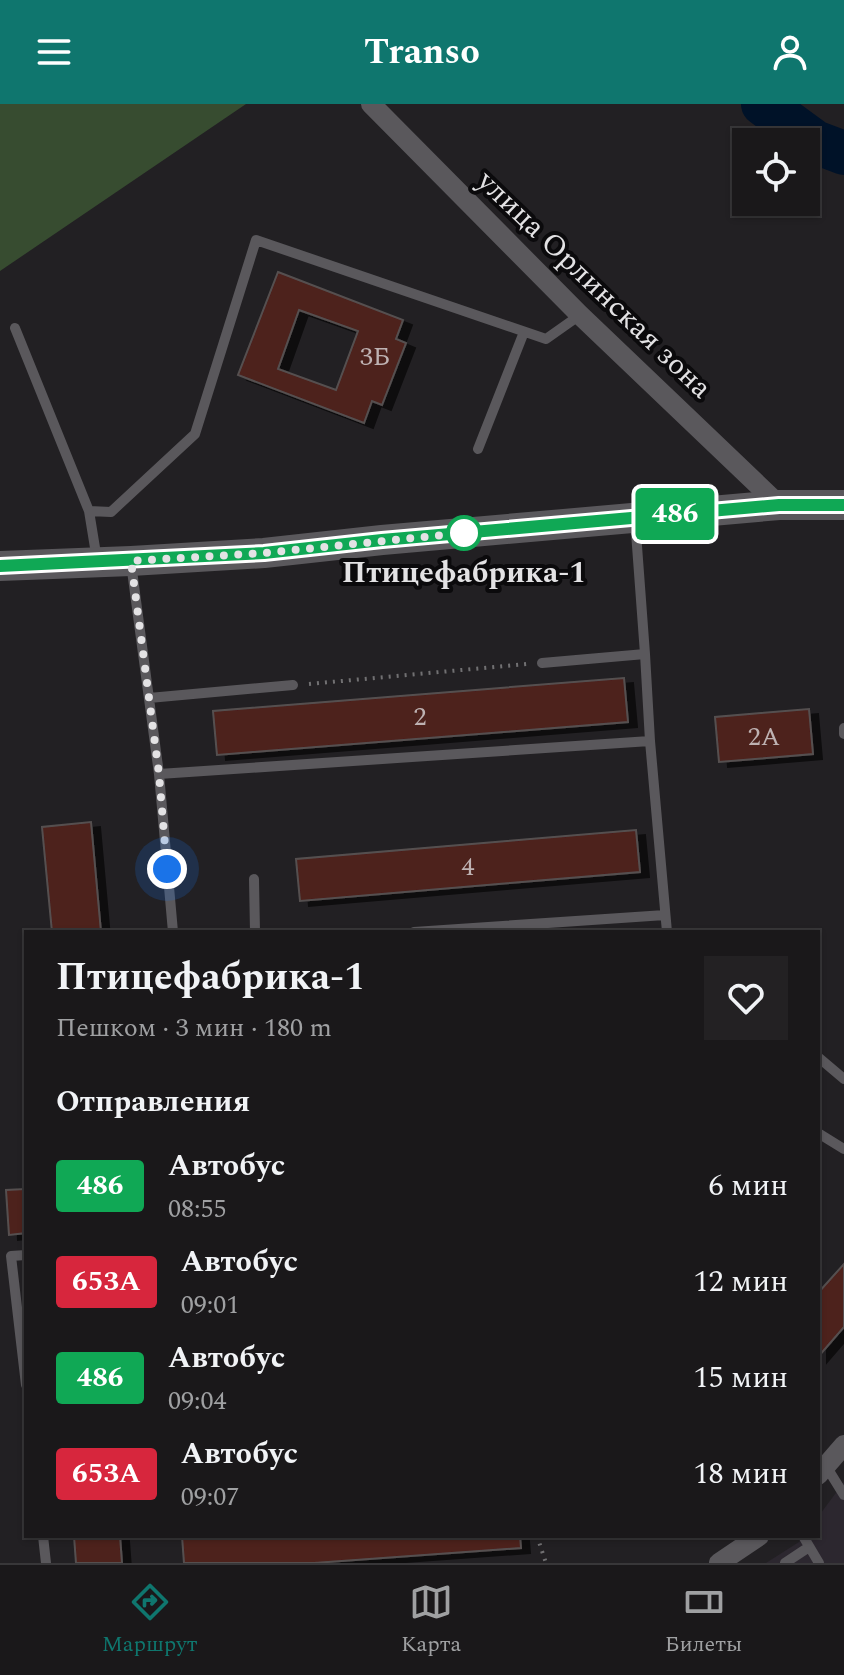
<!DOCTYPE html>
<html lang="ru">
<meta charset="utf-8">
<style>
:root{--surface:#1a181a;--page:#232123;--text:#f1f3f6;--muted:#9fa0a2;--line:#383739;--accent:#0f766e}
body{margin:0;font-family:Spectral,serif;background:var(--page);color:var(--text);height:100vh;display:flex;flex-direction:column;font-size:30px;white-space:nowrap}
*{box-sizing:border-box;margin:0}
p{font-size:26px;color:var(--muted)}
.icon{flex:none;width:44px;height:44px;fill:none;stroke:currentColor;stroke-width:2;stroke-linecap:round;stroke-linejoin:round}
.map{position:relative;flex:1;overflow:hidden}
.sheet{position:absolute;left:24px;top:826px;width:796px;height:608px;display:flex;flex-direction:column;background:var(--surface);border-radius:0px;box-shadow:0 2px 6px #0004,0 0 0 2px var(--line)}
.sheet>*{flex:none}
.badge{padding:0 16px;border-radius:6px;font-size:28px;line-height:52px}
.fabs{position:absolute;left:732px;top:24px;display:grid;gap:16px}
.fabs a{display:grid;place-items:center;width:88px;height:88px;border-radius:0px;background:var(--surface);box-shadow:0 2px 6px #0004,0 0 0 2px var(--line);font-size:40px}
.you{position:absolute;width:40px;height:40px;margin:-20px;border:6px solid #fff;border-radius:50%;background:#1a73e8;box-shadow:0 0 0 12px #1a73e833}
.map>.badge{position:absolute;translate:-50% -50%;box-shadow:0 0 0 4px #fff}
h2{padding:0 32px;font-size:30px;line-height:72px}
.round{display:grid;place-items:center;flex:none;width:84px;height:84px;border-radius:0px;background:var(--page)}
.head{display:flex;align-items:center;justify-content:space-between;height:136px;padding:0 32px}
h1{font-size:38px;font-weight:700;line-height:60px}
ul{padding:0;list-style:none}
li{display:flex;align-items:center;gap:24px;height:96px;padding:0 32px}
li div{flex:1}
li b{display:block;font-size:30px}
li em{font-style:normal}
li .badge{min-width:88px;font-weight:700;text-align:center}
header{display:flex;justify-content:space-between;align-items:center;height:104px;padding:0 32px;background:var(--accent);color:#fff;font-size:36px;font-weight:700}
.tab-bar{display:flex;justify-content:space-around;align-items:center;height:112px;border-top:2px solid var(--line);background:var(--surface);font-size:22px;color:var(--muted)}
.tab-bar a{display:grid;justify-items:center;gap:4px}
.tab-bar .on{color:var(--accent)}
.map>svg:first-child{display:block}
.built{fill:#2c272f}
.green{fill:#374c30}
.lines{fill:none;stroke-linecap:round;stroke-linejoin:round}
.river{stroke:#001228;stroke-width:44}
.building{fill:#4d201c;stroke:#555050;stroke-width:2;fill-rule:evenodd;filter:url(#shadow)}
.path{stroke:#717072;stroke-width:4;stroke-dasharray:2 6;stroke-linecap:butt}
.service{stroke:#5a585c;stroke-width:10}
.minor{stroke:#5a585c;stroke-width:20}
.secondary{stroke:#5a585c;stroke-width:30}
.line-casing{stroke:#fff;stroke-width:18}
.line{stroke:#10a855;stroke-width:12}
.walk{stroke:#e3e2e4;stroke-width:8;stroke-dasharray:0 14.4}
.stop-dot{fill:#fff;stroke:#10a855;stroke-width:4}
.labels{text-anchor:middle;stroke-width:8;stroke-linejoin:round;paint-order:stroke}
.number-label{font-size:26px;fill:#beb2b2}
.street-label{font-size:30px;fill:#e3e2e4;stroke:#0b0a0c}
.stop-label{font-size:30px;font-weight:bold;fill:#e3e2e4;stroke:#0b0a0c}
</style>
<header><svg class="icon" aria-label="menu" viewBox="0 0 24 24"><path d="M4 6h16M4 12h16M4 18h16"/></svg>Transo<svg class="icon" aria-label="person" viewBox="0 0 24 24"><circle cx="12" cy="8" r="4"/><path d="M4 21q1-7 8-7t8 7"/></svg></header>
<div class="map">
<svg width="844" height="1459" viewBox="0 0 844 1459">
<defs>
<filter id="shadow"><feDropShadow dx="9" dy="5" stdDeviation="0" flood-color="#0009"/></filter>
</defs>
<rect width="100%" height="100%" fill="#222023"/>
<!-- built -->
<path class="built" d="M844,1378v81h-78l33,-21 5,-6h14v-19z"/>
<!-- green -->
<path class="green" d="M0,0h246l-246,167z"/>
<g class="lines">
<!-- river -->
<path class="river" d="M763,0l52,38 29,11"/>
</g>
<!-- building -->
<path class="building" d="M278,168l125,48 -7,19 10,4 -24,62 -10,-4 -8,22 -126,-48zM299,206l59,21 -22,59 -58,-21z
M624,574l4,44 -411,33 -4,-44z
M809,605l4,45 -94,8 -4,-45z
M91,718l10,110h-49l-10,-105z
M636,726l4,42 -340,29 -4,-42z
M26,1085v44l-17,2 -3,-45z
M844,1160v63l-26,30v-64z
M74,1432h46l2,27h-46z
M182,1432h338l1,12 -207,15h-130z"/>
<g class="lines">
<!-- path -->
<path class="path" d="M309,580l218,-20
M537,1432l9,27"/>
<!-- service -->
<path class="service" d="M15,224l74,183
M478,345l46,-117
M635,415l10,135 5,87 17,191
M97,456l-8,-49 22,1 84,-78 61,-194 290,99 34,-24
M131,459l28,211 14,158
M542,559l103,-9
M149,594l144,-13
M844,624v6
M159,670l491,-33
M254,775l1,53
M414,828l251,-17
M818,953l26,22
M818,1029l26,16
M26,1151l-15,1 15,129
M826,1362l18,29
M43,1432l3,27
M803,1432l16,27
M785,1459l24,-16"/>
<!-- minor -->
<path class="minor" d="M371,0l209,211 199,190
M818,1371l26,-30
M719,1459l40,-27"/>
<!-- secondary -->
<path class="secondary" d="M0,462l131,-5 133,-8 118,-13 397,-35h65"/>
</g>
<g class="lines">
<defs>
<path id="line" d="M0,462l264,-13 118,-13 397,-35h65"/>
</defs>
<!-- line casing -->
<use href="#line" class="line-casing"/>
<!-- line -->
<use href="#line" class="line"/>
<!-- walk -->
<path class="walk" d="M167,765l-8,-95 -28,-213 133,-8 200,-20"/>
</g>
<!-- markers -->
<circle class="stop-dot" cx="464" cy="429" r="16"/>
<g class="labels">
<!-- number labels -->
<g class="number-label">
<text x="375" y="261">3Б</text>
<text x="420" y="621">2</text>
<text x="764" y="641">2А</text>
<text x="468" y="771">4</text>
</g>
<!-- street labels -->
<g class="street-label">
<text transform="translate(595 180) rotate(44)" y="10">улица Орлинская зона</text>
</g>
<!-- stop labels -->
<g class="stop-label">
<text x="464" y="478">Птицефабрика-1</text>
</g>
</g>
</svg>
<div class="fabs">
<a><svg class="icon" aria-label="locate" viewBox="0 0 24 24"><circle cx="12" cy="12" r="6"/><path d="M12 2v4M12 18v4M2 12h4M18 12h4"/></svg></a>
</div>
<div class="you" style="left:167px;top:765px"></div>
<b class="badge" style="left:675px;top:410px;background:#10a855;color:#fff">486</b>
<section class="sheet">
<div class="head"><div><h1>Птицефабрика-1</h1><p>Пешком · 3 мин · 180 m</p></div><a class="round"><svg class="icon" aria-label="heart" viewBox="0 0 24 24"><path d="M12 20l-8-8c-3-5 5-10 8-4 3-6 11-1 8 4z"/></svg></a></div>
<h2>Отправления</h2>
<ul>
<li><span class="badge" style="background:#10a855;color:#fff">486</span><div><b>Автобус</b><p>08:55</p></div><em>6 мин</em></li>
<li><span class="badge" style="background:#d7263d;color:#fff">653А</span><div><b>Автобус</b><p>09:01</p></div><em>12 мин</em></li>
<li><span class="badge" style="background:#10a855;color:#fff">486</span><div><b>Автобус</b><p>09:04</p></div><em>15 мин</em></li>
<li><span class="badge" style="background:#d7263d;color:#fff">653А</span><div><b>Автобус</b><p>09:07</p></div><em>18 мин</em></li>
</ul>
</section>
</div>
<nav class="tab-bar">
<a class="on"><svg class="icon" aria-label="directions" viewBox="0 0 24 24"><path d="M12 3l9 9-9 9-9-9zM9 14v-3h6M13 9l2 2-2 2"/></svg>Маршрут</a>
<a><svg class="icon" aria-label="map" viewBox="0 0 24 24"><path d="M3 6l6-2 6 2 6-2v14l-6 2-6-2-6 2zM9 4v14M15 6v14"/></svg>Карта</a>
<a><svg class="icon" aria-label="tickets" viewBox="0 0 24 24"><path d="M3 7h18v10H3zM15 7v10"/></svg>Билеты</a>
</nav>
